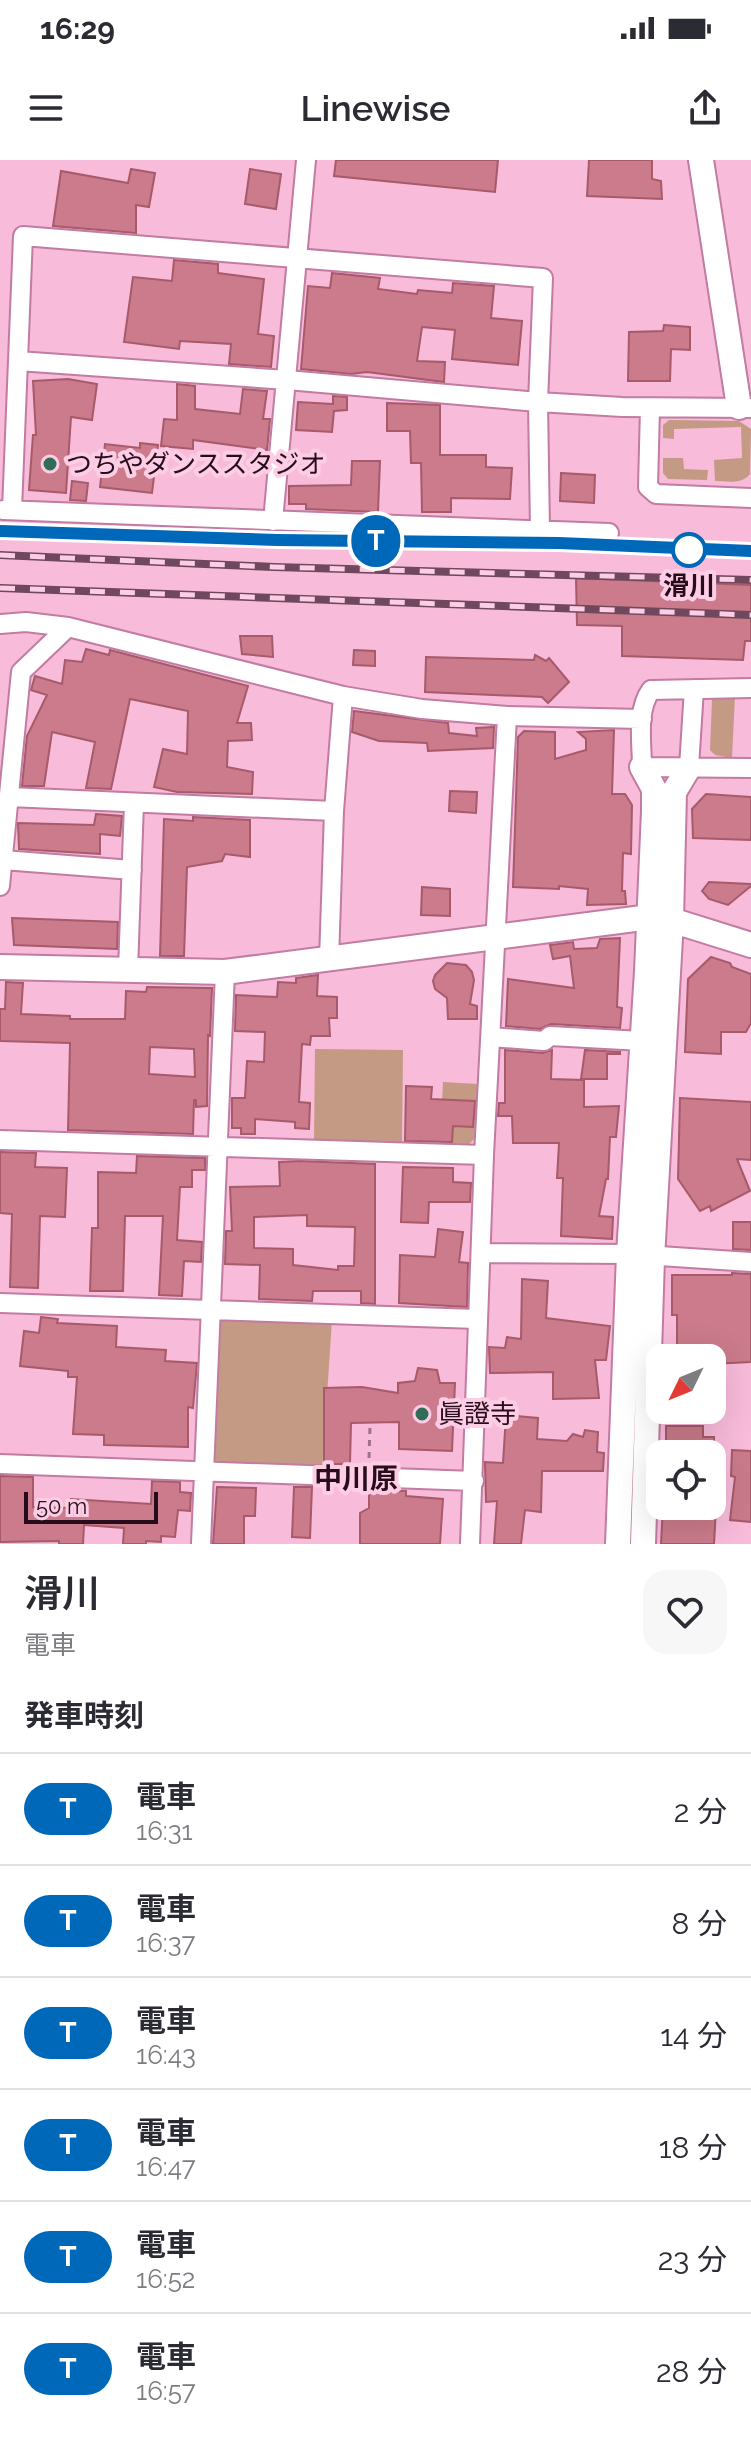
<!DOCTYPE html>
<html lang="ja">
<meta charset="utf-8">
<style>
:root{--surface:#fff;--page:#f7f7f7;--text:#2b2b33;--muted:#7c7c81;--line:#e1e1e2}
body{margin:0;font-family:Raleway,"Noto Sans JP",sans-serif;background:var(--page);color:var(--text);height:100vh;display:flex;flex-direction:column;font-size:30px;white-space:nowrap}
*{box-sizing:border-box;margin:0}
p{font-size:26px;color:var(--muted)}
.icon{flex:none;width:44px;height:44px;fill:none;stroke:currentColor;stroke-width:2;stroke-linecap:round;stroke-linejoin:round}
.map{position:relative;height:1384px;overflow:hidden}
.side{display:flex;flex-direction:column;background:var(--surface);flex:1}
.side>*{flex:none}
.badge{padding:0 16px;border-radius:26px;font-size:28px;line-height:52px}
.needle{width:52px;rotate:227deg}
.tools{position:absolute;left:646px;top:1184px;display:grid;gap:16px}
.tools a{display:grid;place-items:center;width:80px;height:80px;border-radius:16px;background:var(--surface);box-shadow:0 8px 32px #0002;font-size:40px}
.scale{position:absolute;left:24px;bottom:20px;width:134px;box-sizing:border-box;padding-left:8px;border:4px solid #270c1c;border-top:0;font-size:22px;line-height:28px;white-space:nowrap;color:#270c1c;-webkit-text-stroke:6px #fccde4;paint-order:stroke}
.map>.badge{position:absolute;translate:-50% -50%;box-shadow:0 0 0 4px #fff}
h2{padding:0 24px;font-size:30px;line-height:72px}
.round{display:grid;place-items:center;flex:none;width:84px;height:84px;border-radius:24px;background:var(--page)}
.head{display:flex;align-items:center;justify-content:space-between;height:136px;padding:0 24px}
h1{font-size:38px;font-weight:600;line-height:60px}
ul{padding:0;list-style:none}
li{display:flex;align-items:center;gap:24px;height:112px;padding:0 24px;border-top:2px solid var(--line)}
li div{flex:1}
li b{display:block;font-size:30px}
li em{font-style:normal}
li .badge{min-width:88px;font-weight:700;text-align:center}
.status{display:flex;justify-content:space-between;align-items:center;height:56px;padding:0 40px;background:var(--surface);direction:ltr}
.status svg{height:22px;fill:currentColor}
header{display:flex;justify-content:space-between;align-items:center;height:104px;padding:0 24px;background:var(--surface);font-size:36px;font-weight:600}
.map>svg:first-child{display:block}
.green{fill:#c49a85}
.building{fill:#cb7b8b;stroke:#a65a6a;stroke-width:2;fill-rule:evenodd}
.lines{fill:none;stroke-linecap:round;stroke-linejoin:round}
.street-casing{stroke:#c27ba1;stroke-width:22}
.secondary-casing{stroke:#c27ba1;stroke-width:28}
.path{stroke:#a0728a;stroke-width:3;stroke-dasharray:6 6;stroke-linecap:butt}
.street{stroke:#fff;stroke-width:18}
.secondary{stroke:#fff;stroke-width:24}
.rail-casing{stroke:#6f485d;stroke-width:8}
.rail{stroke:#fccde4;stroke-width:5;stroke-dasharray:15;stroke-linecap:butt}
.line-casing{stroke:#fff;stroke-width:18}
.line{stroke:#0068b9;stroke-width:12}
.poi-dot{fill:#306c57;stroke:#fccde4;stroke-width:3}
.stop-dot{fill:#fff;stroke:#0068b9;stroke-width:4}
.labels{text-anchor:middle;stroke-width:8;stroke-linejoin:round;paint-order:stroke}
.poi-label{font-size:26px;fill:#270c1c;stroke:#fccde4;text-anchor:start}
.stop-label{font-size:26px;font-weight:bold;fill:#270c1c;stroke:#fccde4}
.neighbourhood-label{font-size:28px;font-weight:bold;fill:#270c1c;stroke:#fccde4}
</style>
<div class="status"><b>16:29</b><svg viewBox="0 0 49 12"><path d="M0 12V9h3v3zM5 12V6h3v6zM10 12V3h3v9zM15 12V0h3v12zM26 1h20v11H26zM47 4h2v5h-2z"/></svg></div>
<header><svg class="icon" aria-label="menu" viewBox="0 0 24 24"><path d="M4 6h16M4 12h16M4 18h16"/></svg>Linewise<svg class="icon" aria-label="share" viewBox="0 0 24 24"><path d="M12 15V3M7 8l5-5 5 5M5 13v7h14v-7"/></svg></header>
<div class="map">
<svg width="751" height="1384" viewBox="0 0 751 1384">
<rect width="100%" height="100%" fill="#f8bbda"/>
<!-- green -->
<path class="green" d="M669,260l70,1 12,8 -1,45c-9,11 -23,7 -35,7l-1,-21 28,-2 -1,-31 -67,2v10l-11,-1v-13z
M663,298h20l1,11 24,1 -1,10 -39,-1 -5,-6z
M735,536l-3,62 -17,-3 -5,-5 2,-51 3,-2z
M315,889l88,1 -1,92 -88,-2z
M443,922l35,2 -4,55 -5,5 -29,-1z
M224,1155l108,5 -10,151 -102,-4 -10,-7 6,-138z"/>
<!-- building -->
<path class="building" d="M336,0h162l-3,32 -161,-16z
M589,0h63v19l9,2 1,18 -75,-3z
M131,9l24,4 -6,34 -13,-2v28l-83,-7 8,-55 67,12z
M250,9l31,5 -5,35 -31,-5z
M174,100l44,4v9l46,6 -6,55 16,2 -3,31 -42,-3 2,-20 -51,-3 -1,8 -55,-7 9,-65 39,4z
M332,113l48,5 -2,11 39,5 1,-4 34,3 1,-10 41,3 -3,32 31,3 -4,44 -66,-6 3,-29 -33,-3 -5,34 28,1 -1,20 -77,-10 -16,2 -50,-5 7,-83 22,2z
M664,165l26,2v23l-19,-1 -1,32h-42l1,-49 34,-1z
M68,219l29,5 -5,36 -21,-3 -5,76 -37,-3 4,-55h3l-3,-54z
M177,224l18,2v23l45,5 3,-25 24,2 -4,28h7l-3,31 -74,-10v9l-32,-3 3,-27 13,1z
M333,236l14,1v13l-13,1 -2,21 -36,-2 2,-28 35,2z
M387,243l53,2v50h46v12l26,1 -2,31 -59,-1v14h-29l-1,-49h-10l-1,-32h-23z
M140,283l18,2 -6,48 -52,-6 5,-43 35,4z
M352,301h28l-2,51 -72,-3v-5h-17v-18l62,-1z
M561,313l34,2 -1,28 -34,-2z
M72,321l16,2 -2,18 -16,-1z
M576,418l175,7v56h-6l-2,19 -121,-4v-30l-45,-1z
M240,476h32l1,21 -31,-3z
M86,489l23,6 1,-5 138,36 -11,37h14l1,17 -24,1 -1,26 26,5 -1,22 -75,-2 -23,-5 9,-38 24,5 1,-43 -58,-12 -19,90 -25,-1 9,-46 -43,-10 -8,54h-22l5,-50 20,-41 -16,-5 4,-14 27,8 3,-24 17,2z
M354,490l21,1v15l-22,-1z
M535,495l11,6 3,-3 20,24 -21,21 -6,-6 -117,-5 1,-35 108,3z
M354,551l94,12 1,10 28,3 -1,-8 18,-1 -1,21 -65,3 -1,-8 -48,-2 -27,-9z
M614,570l-2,64h13l7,11 -1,49 -8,-1 -1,38h3l1,13 -39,1 1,-16 -29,-3v3l-46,-2 5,-150 6,-6 31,1v27l31,-9v-11l-8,-7z
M450,631l27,1 -1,21 -27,-2z
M706,634l45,3v43l-58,-2 -1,-29z
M96,654l26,2 -2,20 -20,-2v20l-81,-5 -1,-26 76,2z
M193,657l57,3v37l-25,-3 -3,7 -35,6 -3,89h-24l4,-137 29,2z
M709,722l42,2v2l-23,19 -19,-6 -7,-8z
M422,727l28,2v27l-29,-1z
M12,758l106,4 -1,27 -103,-4z
M620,778l-3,69 5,1 -2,20 -69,-4 -11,5 -34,-3 2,-47 66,9 -4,-32 -17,3 -3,-14 23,-3 1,7 23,-1 3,-9z
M711,797l19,6 2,4 19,7v49l-5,9h-25v22l-36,-2 3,-73z
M447,803l19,2 6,7 2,8 -4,24 7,2v13h-29l-1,-21 -12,-9 -2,-8 2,-6z
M318,815l-1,21 20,1v21h-8l1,18h-19l-1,9 -8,-1 -3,58 11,1 -1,26 -14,-1v-6l-40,-3v15h-14v-6h-9v-30h13l2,-37 17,1 1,-30 -30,-1 1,-36 41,2 1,-15 18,1v-5z
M6,822l17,1 -2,31 49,2v3h55l1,-28 20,1 1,-5 65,1 -2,48 -2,-1 -1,71 -11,1v-7h-2l-1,34 -125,-4 2,-87 -70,-2v-32h5zM150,887l44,2 1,28 -46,-3z
M505,890l38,3 9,-3 -1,29 33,1v27l35,-1 -3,31h-6l-2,42h-2l-7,37 14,1 -1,22 -51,-3 2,-58h-6l2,-35h-46l-1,-27h-14l1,-13h6z
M585,890l35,2v2h-13v25h-26z
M406,926l26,1 -1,12 44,2 -2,26 -20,-1 -1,16 -47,-1z
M680,938l71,4v58l-14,-1 13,32 -39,20 -1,-5 -10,5 -22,-32z
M0,992l36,1 -1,14 32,1 -2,49 -25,-1 -2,72 -28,-1 2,-73 -12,-1z
M137,996l68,2v12h-13v17h-12l-3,53 25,2 -1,20 -17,-1 -2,35 -23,-1 4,-79h-38l-2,75h-33l2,-63h6v-56l38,1z
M300,1001l75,3v140l-14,-1v-12h-48l-1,10 -53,-2 1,-34 -35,-1 1,-33h6l-2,-44 50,-1 -1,-24zM307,1055v11l48,1 -1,39h-16v4l-45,-5v-16l-39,-1v-31z
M403,1007l50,1v14l18,1 -1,19h-41l-1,21 -27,-1z
M733,1062h18v28l-18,-1z
M438,1069l25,3 -4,30 9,1 -1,44 -68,-4 1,-48 35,2z
M732,1113l19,1v88l-39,2v-6h-25l1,-5h-11v-38h-5v-40h60z
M522,1119l26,2 -2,37 64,8 -4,34h-11l4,38 -46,1v-27l-63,1 -1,-26 16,1 2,-11 14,2z
M41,1157l17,2 -1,4 60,3 -1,21 50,3 -1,11 32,2 -4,45 -5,-1v40l-84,-2v-10l-31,-1 4,-57h-9v-6l-48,-5 4,-35 15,2z
M418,1208l19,2 3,13h15l-3,68 -53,-2v-27l-48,1 -1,41h-26v-76l38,-1 36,6v-10l17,-2z
M506,1255l32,3 -1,21 30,2 6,-7 10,3 2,-7 13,2 -1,20 7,1 -1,18h-61l-1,41 -16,-2 -4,34h-27l3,-43 -11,1 -1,-40 18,1z
M666,1266h37v11h11v17h-48z
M732,1290l19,1v71l-21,-2 5,-43 -4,-1z
M0,1316l33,1v30l38,1v-9l80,5 1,-23 28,1v10l11,1 -1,18 -12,-1 -3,27 -14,-1v6l-15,-1v3h-23l1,-16 -40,-3 -1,19h-24v-3l-59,1z
M217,1327l39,1 -1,28h-11v28h-31z
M294,1327h18l-2,51 -18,-1z
M369,1330l37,1v5l37,3 -3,45h-80v-31l9,-5z
M663,1346l53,2 -2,36h-53z"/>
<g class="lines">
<defs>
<path id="street" d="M18,201l269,19 251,22 84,5 129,1
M650,248l-2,79 8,7 95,4
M3,350l606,23
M12,350l11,-274 520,42 -5,124 2,128
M273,361l33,-361
M0,464l26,-2 42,5
M751,528l-100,2c-15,21 -9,53 -9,77l109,1
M689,607l5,-78
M9,637l325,14
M3,700l129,10
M0,726l21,-214 47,-45 275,69 79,13 85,7 135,3
M329,800l5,-149 9,-115
M128,810l6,-167
M491,877l53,4 6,-5 92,5
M0,980l484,15
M482,1093l147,1 122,8
M0,1143l477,16
M0,1304l474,17
M201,1384l24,-572
M470,1384l14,-389 23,-439"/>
<path id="secondary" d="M701,0l38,247
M0,807l225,5 425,-55 21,3 80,25
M618,1384l11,-290 18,-283 7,-160v-22l-12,-22
M643,1384l9,-286 19,-338 3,-128 15,-25"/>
</defs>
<!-- street casing -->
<use href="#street" class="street-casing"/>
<!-- secondary casing -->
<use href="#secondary" class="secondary-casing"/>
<!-- path -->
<path class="path" d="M369,1298l1,-33"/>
<!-- street -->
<use href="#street" class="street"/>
<!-- secondary -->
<use href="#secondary" class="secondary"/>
<defs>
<path id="rail" d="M0,370l277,10 282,3 128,7 64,1
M0,395l274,12 477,13
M0,428l751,27"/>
</defs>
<!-- rail casing -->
<use href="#rail" class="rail-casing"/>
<!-- rail -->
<use href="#rail" class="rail"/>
</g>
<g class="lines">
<defs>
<path id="line" d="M0,371l277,9 282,3 192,8"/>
</defs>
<!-- line casing -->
<use href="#line" class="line-casing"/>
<!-- line -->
<use href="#line" class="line"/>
</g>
<!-- markers -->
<g class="poi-dot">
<circle cx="50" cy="304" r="8"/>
<circle cx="422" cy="1254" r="8"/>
</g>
<circle class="stop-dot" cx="689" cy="390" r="16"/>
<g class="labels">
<!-- poi labels -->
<g class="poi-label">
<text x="66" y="313">つちやダンススタジオ</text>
<text x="438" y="1263">眞證寺</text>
</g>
<!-- stop labels -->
<g class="stop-label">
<text x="689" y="435">滑川</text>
</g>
<!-- neighbourhood labels -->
<g class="neighbourhood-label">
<text x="356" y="1328">中川原</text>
</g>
</g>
</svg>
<div class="tools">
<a><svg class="needle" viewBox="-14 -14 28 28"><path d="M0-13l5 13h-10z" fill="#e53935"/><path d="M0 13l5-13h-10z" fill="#7c7c81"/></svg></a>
<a><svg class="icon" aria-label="locate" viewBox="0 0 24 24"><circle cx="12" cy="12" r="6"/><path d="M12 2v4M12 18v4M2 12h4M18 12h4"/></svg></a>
</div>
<div class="scale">50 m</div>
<b class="badge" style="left:376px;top:381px;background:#0068b9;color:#fff">T</b>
</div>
<section class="side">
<div class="head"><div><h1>滑川</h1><p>電車</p></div><a class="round"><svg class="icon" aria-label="heart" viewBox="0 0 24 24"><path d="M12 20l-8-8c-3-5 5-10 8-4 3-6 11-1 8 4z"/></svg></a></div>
<h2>発車時刻</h2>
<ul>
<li><span class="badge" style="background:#0068b9;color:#fff">T</span><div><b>電車</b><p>16:31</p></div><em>2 分</em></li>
<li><span class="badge" style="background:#0068b9;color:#fff">T</span><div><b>電車</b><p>16:37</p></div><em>8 分</em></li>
<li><span class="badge" style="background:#0068b9;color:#fff">T</span><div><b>電車</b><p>16:43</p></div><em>14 分</em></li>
<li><span class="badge" style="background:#0068b9;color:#fff">T</span><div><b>電車</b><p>16:47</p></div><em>18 分</em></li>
<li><span class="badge" style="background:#0068b9;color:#fff">T</span><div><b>電車</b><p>16:52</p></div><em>23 分</em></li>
<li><span class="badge" style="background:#0068b9;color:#fff">T</span><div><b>電車</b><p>16:57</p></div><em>28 分</em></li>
</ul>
</section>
